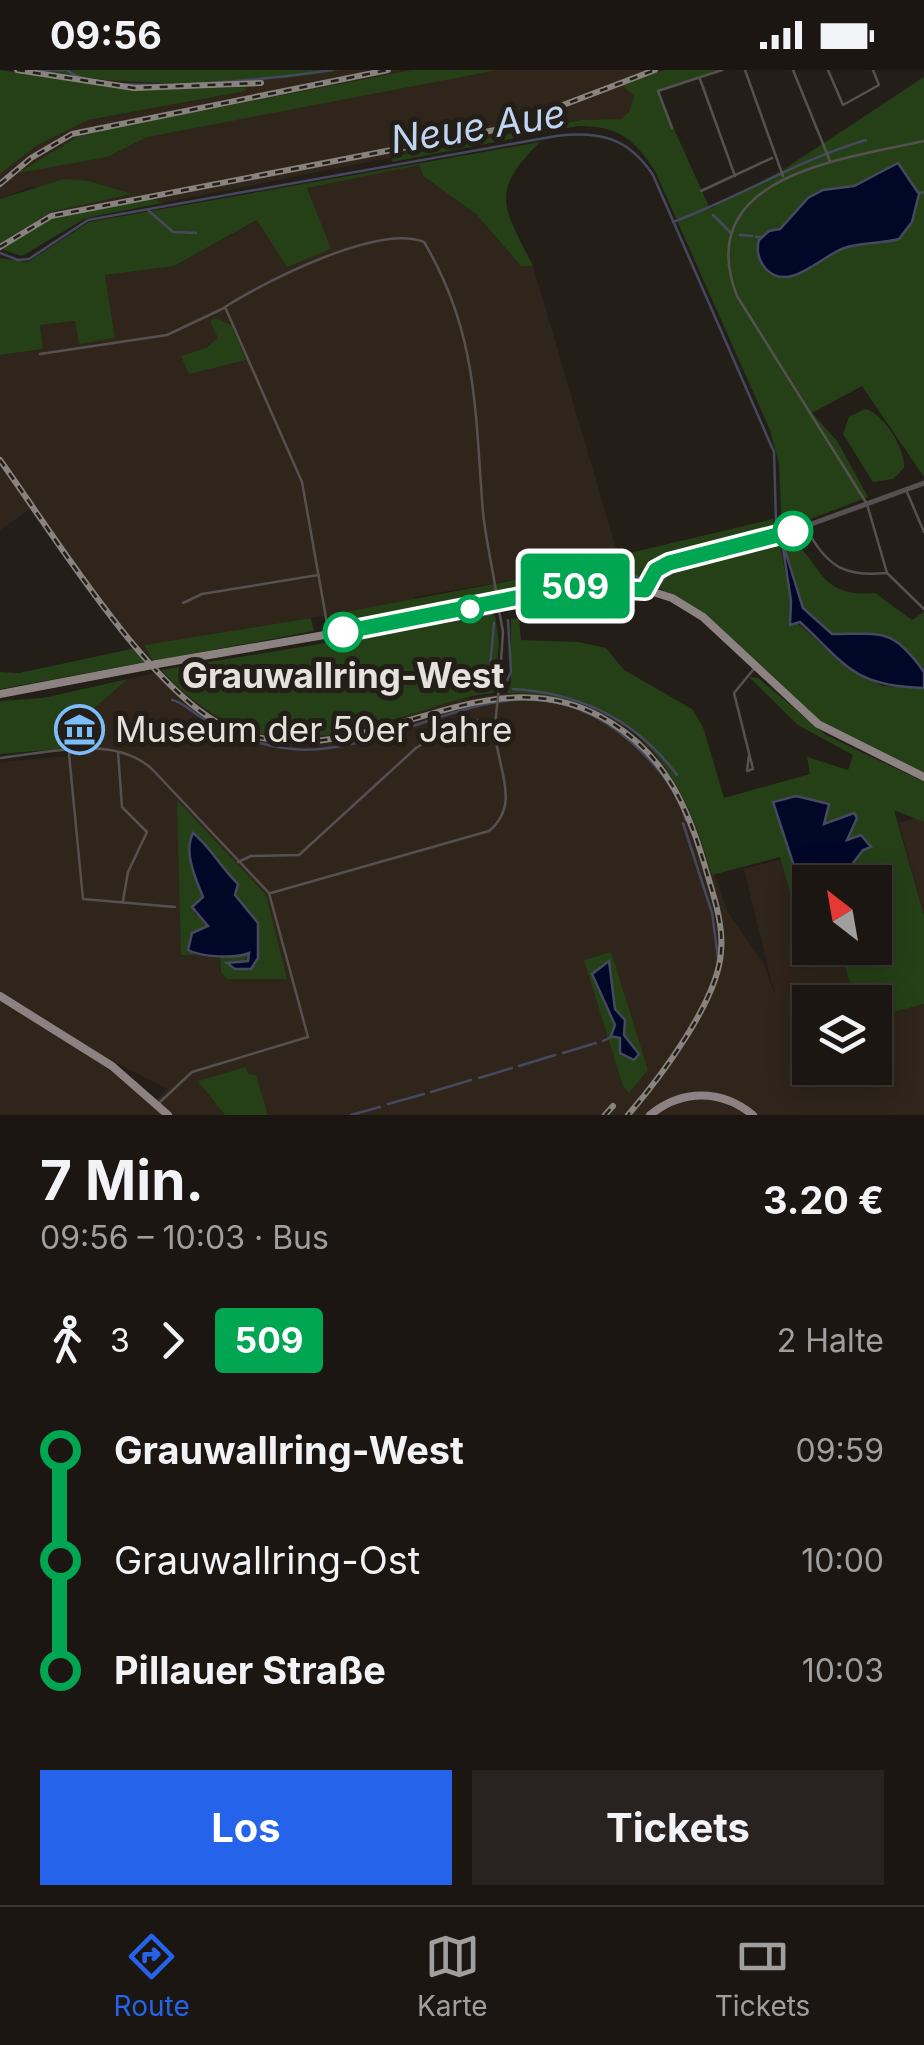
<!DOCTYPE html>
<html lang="de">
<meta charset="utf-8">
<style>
:root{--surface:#1b1612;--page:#282320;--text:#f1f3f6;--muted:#a09f9f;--line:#393532;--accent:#2563eb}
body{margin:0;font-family:Inter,sans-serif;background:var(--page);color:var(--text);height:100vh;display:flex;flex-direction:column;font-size:38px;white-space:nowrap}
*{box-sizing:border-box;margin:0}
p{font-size:32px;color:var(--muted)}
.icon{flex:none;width:55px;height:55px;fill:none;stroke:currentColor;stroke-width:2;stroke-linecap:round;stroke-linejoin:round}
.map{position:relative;height:1045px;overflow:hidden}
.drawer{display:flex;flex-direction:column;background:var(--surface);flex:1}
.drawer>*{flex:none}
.badge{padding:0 20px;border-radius:8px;font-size:35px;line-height:65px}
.needle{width:65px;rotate:329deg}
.fabs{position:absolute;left:792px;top:795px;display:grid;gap:20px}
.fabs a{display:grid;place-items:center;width:100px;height:100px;border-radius:0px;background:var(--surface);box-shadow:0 5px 25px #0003,0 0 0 2px var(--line);font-size:50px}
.map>.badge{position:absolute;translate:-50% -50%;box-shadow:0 0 0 5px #fff}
.legs{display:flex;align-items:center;gap:15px;height:110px;padding:0 40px;font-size:32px}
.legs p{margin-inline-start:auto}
.head{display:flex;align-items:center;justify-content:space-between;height:170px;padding:0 40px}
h1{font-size:55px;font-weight:700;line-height:75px}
.cta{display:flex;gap:20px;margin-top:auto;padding:20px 40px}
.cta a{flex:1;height:115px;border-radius:0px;background:var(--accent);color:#fff;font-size:40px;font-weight:700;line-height:115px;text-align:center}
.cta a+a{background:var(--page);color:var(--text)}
ul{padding:0 40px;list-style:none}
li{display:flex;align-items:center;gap:35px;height:110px;font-size:38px}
li i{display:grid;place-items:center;width:15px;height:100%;margin:0 12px;background:currentColor}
li i::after{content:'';width:25px;height:25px;margin:-12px;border:8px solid;border-radius:50%;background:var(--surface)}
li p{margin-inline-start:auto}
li:first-child i{background:linear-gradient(#0000 50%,currentColor 0)}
li:last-child i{background:linear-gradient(currentColor 50%,#0000 0)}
.status{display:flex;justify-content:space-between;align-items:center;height:70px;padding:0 50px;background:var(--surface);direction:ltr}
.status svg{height:28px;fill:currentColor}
.menu{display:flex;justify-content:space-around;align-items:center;height:140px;border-top:2px solid var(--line);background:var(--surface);font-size:28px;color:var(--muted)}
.menu a{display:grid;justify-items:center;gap:5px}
.menu .active{color:var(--accent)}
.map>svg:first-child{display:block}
.built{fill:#2f251a;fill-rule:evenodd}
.green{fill:#254017}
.water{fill:#000727;stroke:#45485e;stroke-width:2.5}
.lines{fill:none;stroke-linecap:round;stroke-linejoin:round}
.stream{stroke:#45485e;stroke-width:2.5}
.minor{stroke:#565151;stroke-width:2.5}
.tertiary{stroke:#565151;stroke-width:5}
.primary{stroke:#8c8282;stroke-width:8}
.rail-casing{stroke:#88837e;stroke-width:6}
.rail{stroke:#241e18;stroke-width:2.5;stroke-dasharray:8;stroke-linecap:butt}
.minor-bridge{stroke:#565151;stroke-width:2.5}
.primary-bridge{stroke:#8c8282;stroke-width:8}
.line-1-casing{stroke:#fff;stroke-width:22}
.line-1{stroke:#00a651;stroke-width:15}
.stop-1-dot{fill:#fff;stroke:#00a651;stroke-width:5}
.labels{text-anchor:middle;stroke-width:10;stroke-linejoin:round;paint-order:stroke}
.stop-label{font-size:35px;font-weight:bold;fill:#e5e1dd;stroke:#241e18}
.poi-label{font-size:35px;fill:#e5e1dd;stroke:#241e18;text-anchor:start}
.water-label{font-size:38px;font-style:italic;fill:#bfd5f2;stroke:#241e18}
</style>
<div class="status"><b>09:56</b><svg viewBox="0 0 49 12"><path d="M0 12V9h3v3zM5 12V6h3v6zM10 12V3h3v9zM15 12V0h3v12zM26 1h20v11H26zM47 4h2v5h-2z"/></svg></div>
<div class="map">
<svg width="924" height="1045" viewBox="0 0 924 1045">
<rect width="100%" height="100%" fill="#241e18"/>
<!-- built -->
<path class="built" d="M3,0l160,15 181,-15h320l-41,15 11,11 -5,17 -8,6 -40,1 -419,83 -13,-5 -141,44 -8,8 6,-13 45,-25 78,-17 -99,-8 -30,12v-25l36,-28 52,-26 158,-29 -2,-4 -109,3z
M419,94l4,12 53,38 45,52h12l85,289 -98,24 -106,18 1,4 -270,44 15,25 37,34 51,25 259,-36 51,4 52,19 37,28 32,39 17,35 31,93 37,53 11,32 -31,-127 37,-10 14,51 12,-3 3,41h30l15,54h-45v66h65v-51l49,-13v111h-656l-12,-40 -31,40h-225v-117l110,69 44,35 14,-13 -75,-38 -93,-58v-231l67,-6 24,-45 37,-32 27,-6 -124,-165 -31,22v-175l43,-6 -3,-24 35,-4 4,22 36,-6 -10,-62 69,-9 84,-46 72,30 -23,-62zM266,825l4,21 -49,56 -1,-18 -24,1 -16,-33 3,-24zM611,882l29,129 -56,-121z
M915,748l9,4v93l-25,-92z"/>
<!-- green -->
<path class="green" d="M0,0l135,20 110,-3 1,4 -158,29 -52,26 -36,28z
M29,0h315c-106,17 -209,18 -315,0z
M412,0h86l-351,67 -40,20 -89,16 64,-39z
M664,0h54l-61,21 53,118 73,-39 141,-93v400l-62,-91 -50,27 25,28 31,56 -86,33 -3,-66 -9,-34 -115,-259c-20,-32 -39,-46 -77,-45l-186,36 1,-5 188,-37 40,-1 8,-7 5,-16 -12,-11z
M540,72c-52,51 -36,65 -7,124h-12l-45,-52 -53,-38 -4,-11 -112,23 24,61 -44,18 -30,-47 -83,46 -69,9 10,63 -36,6 -4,-23 -35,4 3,24 -43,6v-97l28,4 61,-40z
M64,109l24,2 44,13 -81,18 -51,31v-44z
M149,127l13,6 -76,15 -64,38 -21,-7 40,-27z
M215,248l16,7 15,35 -57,14 -8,-18 25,-8 12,-10 -8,-17z
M865,339c18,3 41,41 39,59l-11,11 -20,3 -30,-48 6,-17z
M773,449l3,11 -117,29 -15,22 -59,1 -248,46 -8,-13 191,-36z
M784,466c39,20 30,63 91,57l37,27 12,-8v60c-33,-45 -41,-38 -93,-38l-28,-26 -24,-66 12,59 -2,15 61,54 32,16 42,2v87c-41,-21 -87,-39 -123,-68 -50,-41 -85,-101 -150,-121l14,-20z
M495,545l4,28 -5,50c-28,2 -55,13 -82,21 -104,31 -169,43 -251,-44z
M311,548l3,13 -161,30 -9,-16z
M519,548l2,22 57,2 28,6 18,22 68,39 11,18 21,71 86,-24 -3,-17 41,13 5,-15 -55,-30 -49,-48 9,1 68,57 98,47v40l-30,-12 30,105v89l-49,13v-15h-20l-15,-54h35v-66h-65v36l-3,-11 -12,3 -15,-53 -68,18c-32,-111 -78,-181 -205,-182l4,-10v-64z
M136,578l10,14 -146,27v-17l19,1z
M128,609l-37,32 3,35 -94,8v-53l43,-3z
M177,730l89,95 21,84h-60l-6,-7 -1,-18h32l-11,9 -12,-1 6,7h15l8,-46 -23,-28 3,-7 -23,-24 -4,-12 -23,-5 15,51 -9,15 14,13 -19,11 2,16 5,2h-15z
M611,882l37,118 -19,23 -6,-7 -39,-126z
M246,997l2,7 8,1 12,40h-43l-27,-34z"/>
<!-- water -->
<path class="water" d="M898,93l21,31 -7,28 -13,17c-18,5 -38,3 -55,9 -24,9 -55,45 -78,21 -8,-9 -10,-18 -7,-29l10,-9 11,-2 28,-31 15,-8 31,-4z
M782,471l21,67 29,26c50,0 60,-7 92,38v16c-70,-2 -77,-22 -124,-66l-10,3 1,-24z
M796,726l33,8 -5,20 30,-11 3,5 -10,22 14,-5 10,12 -8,3 -13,17h21l2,10 -63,5v16l-14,-10 -3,-25 -20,-61z
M193,763c17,13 27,34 45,51l-3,11 23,28v35l-7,11h-16l-8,-6 21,-2 1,-8c-13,6 -49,4 -61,-3l4,-17 16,-7 -16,-19 11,-10c-7,-18 -20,-44 -10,-64z
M609,891l6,48 10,11 -1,15 15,19 -5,6 -14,-7v-15l-9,-2 4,-11 -23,-51z"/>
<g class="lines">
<!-- stream -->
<path class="stream" d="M38,0h26
M67,0c33,30 218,7 265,0
M919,123l5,-1
M149,141l24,21 23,1
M713,145l18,18
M673,152c67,-25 125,-62 193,-82
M740,165l12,1
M756,167h5
M0,183l18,7 11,-1 59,-39 468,-84c43,-5 72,1 97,39l121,277 2,70
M630,504l13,5
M655,513l7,-1 10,-14 102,-25
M494,553l-5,55 4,7h12l6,-13 -3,-52
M356,565l136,-21
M513,619c68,4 123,31 164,86
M172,630c11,2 21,13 32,19 33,20 77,34 116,30 110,-10 203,-101 310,-8 24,21 47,48 56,79
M683,753l29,90 6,45
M603,971l8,-4
M563,983l33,-10
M519,996l36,-11
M479,1008l33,-10
M431,1022l40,-12
M388,1034l36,-10
M351,1045l29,-8"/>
<!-- minor -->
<path class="minor" d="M745,0l38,106
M793,0l37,91
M828,0l15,35 36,-20 -6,-15
M700,9l35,97
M672,58l-14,-37 64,-21
M924,71c-79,18 -234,34 -187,155l130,208 20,69 37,36
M701,121l71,-33
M40,284l127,-19 57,-27
M907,422l17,40
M810,465c19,33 38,42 76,38
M183,533l19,-9 116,-19
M498,535l5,27 -3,45
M328,559l-26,-147 -77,-175c39,-25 154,-84 199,-65 54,91 51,170 59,271 3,28 10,56 14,85
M118,682l4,55 25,25 -19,40 -5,29
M69,684l14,145 92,8
M749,685l-2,16 6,-2 -19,-76 19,-23
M0,688c47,-5 114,-24 152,11l117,124 39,144 -116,35 -32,30
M238,792l13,-6 48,-1 117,-107 24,-15 40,-13
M271,823l218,-62c35,-28 4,-70 6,-106"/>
<!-- tertiary -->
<path class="tertiary" d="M645,519l17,-24 122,-31 140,-51"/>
<!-- primary -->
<path class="primary" d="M157,594l283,-49 135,-29 62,1 35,11 31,19 115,107 106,53
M0,624l142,-27
M0,926l112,70 56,49
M650,1045c32,-26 71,-26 103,0"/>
<defs>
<path id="rail" d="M17,0l117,18 127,-5
M0,114l31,-26 41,-24 316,-64
M0,177l51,-31 449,-87 155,-59
M0,390c52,72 152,236 229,268 134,56 253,-85 381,-6 54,33 77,83 94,141 8,28 20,60 17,89 -3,49 -61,126 -93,163
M605,1045l8,-9"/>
</defs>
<!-- rail casing -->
<use href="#rail" class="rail-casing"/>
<!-- rail -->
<use href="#rail" class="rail"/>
<!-- minor-bridge -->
<path class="minor-bridge" d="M495,655l5,-47"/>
<!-- primary-bridge -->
<path class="primary-bridge" d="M142,597l15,-3"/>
</g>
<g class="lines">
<defs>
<path id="line-1" d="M343,562l233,-46 69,4 11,-20 13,-7 124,-32"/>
</defs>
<!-- line-1 casing -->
<use href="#line-1" class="line-1-casing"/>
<!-- line-1 -->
<use href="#line-1" class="line-1"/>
</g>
<!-- icons -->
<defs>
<symbol id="museum-ring" viewBox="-11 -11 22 22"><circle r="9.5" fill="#241e18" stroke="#7cbef9" stroke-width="1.5"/><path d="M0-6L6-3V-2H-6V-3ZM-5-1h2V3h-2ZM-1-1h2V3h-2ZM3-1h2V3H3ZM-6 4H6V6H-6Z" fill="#7cbef9"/></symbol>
</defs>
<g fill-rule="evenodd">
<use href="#museum-ring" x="52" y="632" width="55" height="55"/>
</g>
<!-- markers -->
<g class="stop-1-dot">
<circle cx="793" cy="461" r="18"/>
<circle cx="470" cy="539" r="12"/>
<circle cx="343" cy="562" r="18"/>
</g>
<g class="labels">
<!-- stop labels -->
<g class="stop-label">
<text x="343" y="618">Grauwallring-West</text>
</g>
<!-- poi labels -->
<g class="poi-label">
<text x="115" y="672">Museum der 50er Jahre</text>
</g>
<!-- water labels -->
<g class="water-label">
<text transform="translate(478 57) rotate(-9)" y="13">Neue Aue</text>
</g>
</g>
</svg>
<div class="fabs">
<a><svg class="needle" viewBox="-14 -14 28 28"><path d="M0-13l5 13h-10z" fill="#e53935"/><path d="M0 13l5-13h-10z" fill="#a09f9f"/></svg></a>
<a><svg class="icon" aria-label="layers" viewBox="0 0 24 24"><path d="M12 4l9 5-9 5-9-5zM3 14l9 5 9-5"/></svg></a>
</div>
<b class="badge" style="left:575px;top:516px;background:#00a651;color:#fff">509</b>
</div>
<section class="drawer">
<div class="head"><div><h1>7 Min.</h1><p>09:56 – 10:03 · Bus</p></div><b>3.20 €</b></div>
<div class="legs"><svg class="icon" aria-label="walk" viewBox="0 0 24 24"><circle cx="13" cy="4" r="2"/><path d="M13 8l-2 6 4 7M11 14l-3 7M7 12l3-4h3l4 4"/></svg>3<svg class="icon" aria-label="forward" viewBox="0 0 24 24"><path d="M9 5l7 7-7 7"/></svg><b class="badge" style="background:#00a651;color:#fff">509</b><p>2 Halte</p></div>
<ul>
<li><i style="color:#00a651"></i><b>Grauwallring-West</b><p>09:59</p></li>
<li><i style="color:#00a651"></i><span>Grauwallring-Ost</span><p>10:00</p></li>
<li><i style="color:#00a651"></i><b>Pillauer Straße</b><p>10:03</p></li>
</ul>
<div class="cta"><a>Los</a><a>Tickets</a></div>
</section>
<nav class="menu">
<a class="active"><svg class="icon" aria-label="directions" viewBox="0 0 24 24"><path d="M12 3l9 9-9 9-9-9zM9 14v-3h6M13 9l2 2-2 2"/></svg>Route</a>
<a><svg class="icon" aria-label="map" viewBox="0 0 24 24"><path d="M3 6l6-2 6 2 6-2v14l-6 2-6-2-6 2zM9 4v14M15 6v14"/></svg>Karte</a>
<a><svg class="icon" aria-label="tickets" viewBox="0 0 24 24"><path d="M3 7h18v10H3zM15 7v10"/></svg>Tickets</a>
</nav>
